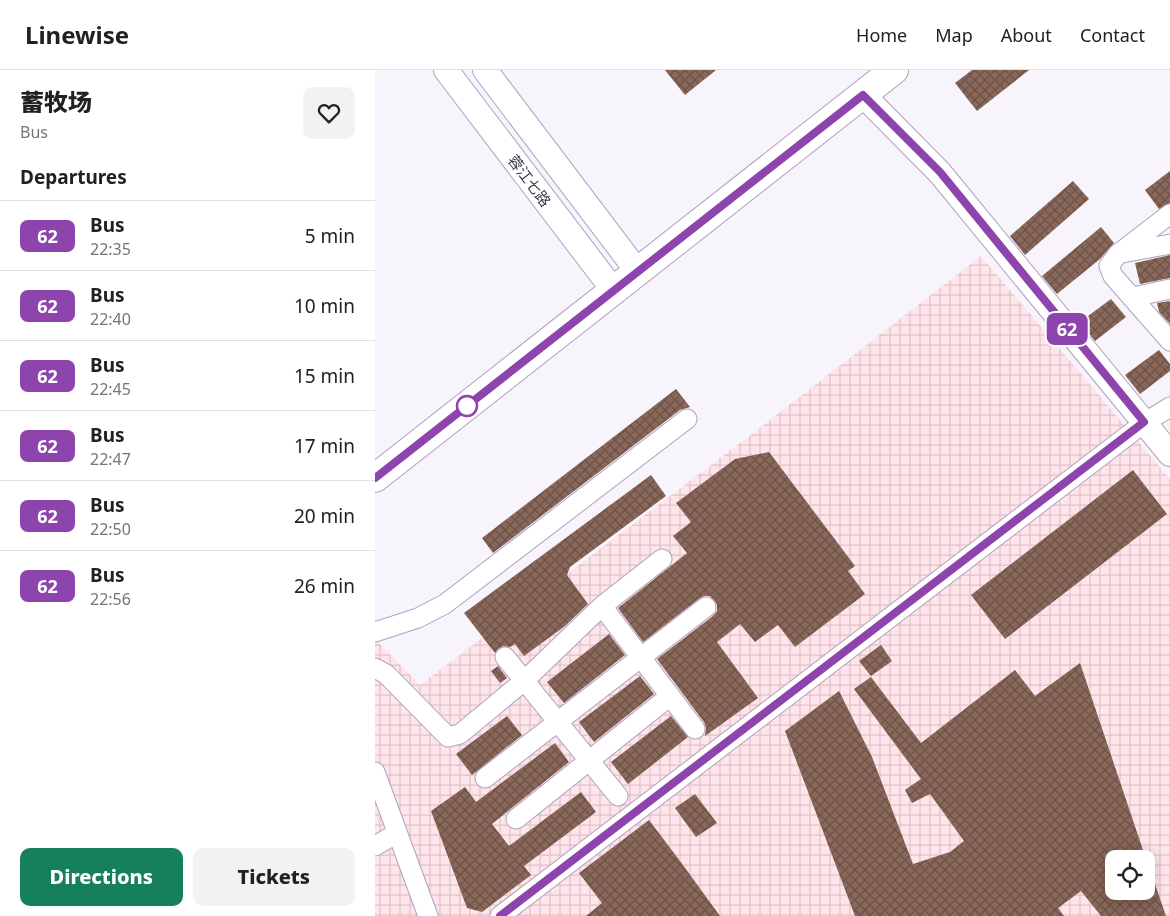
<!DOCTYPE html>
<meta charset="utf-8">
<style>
:root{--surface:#fff;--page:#f2f2f2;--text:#202124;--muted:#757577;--line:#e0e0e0;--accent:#16805a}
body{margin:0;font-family:"Noto Sans","Noto Sans SC",sans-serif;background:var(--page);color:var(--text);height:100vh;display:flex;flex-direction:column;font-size:19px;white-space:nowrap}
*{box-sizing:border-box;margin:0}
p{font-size:16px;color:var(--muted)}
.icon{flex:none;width:28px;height:28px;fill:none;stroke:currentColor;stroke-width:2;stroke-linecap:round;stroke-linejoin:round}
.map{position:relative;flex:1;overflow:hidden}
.drawer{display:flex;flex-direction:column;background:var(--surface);width:375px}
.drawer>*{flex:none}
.badge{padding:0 10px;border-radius:8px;font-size:18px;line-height:32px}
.controls{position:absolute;left:730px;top:780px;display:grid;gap:10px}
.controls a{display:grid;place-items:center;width:50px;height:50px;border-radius:10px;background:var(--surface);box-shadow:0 2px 12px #0003;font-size:25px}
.map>.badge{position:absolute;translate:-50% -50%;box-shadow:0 0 0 2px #fff}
h2{padding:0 20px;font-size:19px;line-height:45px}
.round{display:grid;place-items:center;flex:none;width:52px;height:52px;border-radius:10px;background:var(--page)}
.head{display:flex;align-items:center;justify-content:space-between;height:85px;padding:0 20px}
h1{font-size:24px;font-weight:800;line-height:38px}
.primary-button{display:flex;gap:10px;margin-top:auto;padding:10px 20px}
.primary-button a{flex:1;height:58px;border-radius:10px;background:var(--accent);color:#fff;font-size:20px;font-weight:800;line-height:58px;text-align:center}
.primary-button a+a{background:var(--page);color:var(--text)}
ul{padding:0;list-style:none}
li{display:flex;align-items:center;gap:15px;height:70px;padding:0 20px;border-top:1px solid var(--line)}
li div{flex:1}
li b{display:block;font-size:19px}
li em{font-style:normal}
li .badge{min-width:55px;font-weight:700;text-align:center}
header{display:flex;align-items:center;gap:30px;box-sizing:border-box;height:70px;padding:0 25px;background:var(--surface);border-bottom:1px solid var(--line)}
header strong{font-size:24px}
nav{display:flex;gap:28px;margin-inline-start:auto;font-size:18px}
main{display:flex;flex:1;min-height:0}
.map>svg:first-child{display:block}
.industrial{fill:url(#industrial-grid);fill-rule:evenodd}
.building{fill:url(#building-cross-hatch)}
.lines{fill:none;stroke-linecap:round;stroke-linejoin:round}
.minor-casing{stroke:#b0a1c1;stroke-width:21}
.major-casing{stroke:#b0a1c1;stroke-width:26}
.highway-casing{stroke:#b0a1c1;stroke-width:30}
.minor{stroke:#fff;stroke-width:19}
.major{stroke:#fff;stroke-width:24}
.highway{stroke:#fff;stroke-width:28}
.line-casing{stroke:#fff;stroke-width:11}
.line{stroke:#8e44ad;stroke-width:8}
.stop-dot{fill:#fff;stroke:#8e44ad;stroke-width:2.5}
.labels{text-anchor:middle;stroke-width:5;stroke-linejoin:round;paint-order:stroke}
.street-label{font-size:15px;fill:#3f3946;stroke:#fff}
</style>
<header>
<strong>Linewise</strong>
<nav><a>Home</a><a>Map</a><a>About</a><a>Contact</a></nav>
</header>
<main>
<section class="drawer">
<div class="head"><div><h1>蓄牧场</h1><p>Bus</p></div><a class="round"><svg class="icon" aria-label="heart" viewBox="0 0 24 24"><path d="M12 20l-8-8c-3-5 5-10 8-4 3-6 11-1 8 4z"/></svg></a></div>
<h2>Departures</h2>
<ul>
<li><span class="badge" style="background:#8e44ad;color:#fff">62</span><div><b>Bus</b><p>22:35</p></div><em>5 min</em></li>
<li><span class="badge" style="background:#8e44ad;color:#fff">62</span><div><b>Bus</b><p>22:40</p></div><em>10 min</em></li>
<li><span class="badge" style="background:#8e44ad;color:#fff">62</span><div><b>Bus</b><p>22:45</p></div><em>15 min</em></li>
<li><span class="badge" style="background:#8e44ad;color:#fff">62</span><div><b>Bus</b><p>22:47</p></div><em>17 min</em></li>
<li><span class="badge" style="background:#8e44ad;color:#fff">62</span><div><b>Bus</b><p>22:50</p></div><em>20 min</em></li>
<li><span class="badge" style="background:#8e44ad;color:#fff">62</span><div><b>Bus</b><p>22:56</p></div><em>26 min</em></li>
</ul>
<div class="primary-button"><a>Directions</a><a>Tickets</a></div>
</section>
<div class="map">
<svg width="795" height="846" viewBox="0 0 795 846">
<defs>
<pattern id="industrial-grid" width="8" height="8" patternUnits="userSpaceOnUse" patternTransform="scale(1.25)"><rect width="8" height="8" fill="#ffe4ea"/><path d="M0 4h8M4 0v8" fill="none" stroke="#dcc4ca"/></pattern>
<pattern id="building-cross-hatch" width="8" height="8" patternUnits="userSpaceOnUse" patternTransform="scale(1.25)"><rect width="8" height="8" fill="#896759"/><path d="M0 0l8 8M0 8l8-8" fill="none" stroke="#6c5248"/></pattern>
</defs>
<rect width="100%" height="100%" fill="#f7f4fb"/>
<!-- industrial -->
<path class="industrial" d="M606,186l189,223v437h-795v-277l45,46 332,-251zM739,789h32v32h-32z"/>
<!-- building -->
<path class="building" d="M290,0h51l-31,25z
M597,0h57l-52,41 -22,-28z
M795,101v32l-11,6 -14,-19z
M698,111l16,18 -64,56 -15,-19z
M726,157l13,16 -14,16 -43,35 -15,-18z
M795,185v23l-30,6 -5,-21z
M736,229l15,18 -31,24 -15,-19z
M795,231v23l-11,-12 -2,-9z
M784,280l11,14v7l-30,23 -15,-19z
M301,319l14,18 -10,3 -187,143 -11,-15z
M394,382l86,114 -7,5 17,23 -70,53 -17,-22 -23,17 -15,-18 -23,18 41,56 -53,38 1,-8 -2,-6 -47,-63 56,-43 4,-5v-6l-2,-4 -5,-5h-6l-4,2 -57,44 -25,-34 69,-55 -14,-17 18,-14 -15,-19 59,-44z
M758,400l34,44 -162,125 -34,-44z
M276,405l15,21 -96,71 -3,8 21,29 -23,22 -41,30 -9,-12 -5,3 -7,-1 -5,3 -3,4 -31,-40z
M234,564l16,21 -61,48 -17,-21z
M506,575l11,16 -21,15 -12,-15z
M705,593l66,196h-32v32h32v-26l2,-1 18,52h-65l-20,-25 -23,17 6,8h-209l-70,-185 54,-40 33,66 41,107 37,-12 14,-11 -34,-47 -18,9 -7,-13 16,-11 -67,-90 17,-12 50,66 94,-73 20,26z
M123,596l9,12 -7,5 -9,-12z
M265,606l14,18 -60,48 -15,-20z
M132,646l15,19 -50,40 -16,-21z
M296,646l17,21 -60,47 -17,-22z
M180,673l14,19 -77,62 17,22 72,-54 15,20 -72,54 7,9 -49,37 -15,-4 -36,-97 34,-24 11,15z
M320,724l22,29 -21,14 -21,-29z
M274,750l31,41 40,55h-134l16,-13 -23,-30z"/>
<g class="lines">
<defs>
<path id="minor" d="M795,144l-52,40 -9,12 4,10 57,65
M747,183l48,-9
M758,227l37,-8
M227,536l93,123
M0,562l43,-14 27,-14 242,-185
M130,587l113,139
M0,598l11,6 62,63 12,-3 64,-53 78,-75 60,-47
M0,702l53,144
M110,708l221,-171
M141,749l154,-123
M0,776l22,-13
M125,846l644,-493 26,-16"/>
<path id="major" d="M71,0l168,221
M110,0l153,202
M488,25l77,78 230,281"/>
<path id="highway" d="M0,408l519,-408"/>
</defs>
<!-- minor casing -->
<use href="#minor" class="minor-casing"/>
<!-- major casing -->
<use href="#major" class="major-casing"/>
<!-- highway casing -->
<use href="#highway" class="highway-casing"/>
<!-- minor -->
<use href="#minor" class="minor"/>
<!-- major -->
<use href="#major" class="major"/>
<!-- highway -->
<use href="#highway" class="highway"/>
</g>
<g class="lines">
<defs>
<path id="line" d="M0,408l488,-383 77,77 204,250 -644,494"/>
</defs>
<!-- line casing -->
<use href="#line" class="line-casing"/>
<!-- line -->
<use href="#line" class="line"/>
</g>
<!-- markers -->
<circle class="stop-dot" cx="92" cy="336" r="10"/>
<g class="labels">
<!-- street labels -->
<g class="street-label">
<text transform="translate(154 111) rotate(53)" y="5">蓉江七路</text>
</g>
</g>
</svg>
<div class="controls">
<a><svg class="icon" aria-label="locate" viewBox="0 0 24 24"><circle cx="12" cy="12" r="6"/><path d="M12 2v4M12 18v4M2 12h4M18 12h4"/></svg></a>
</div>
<b class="badge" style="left:692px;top:259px;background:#8e44ad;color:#fff">62</b>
</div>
</main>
